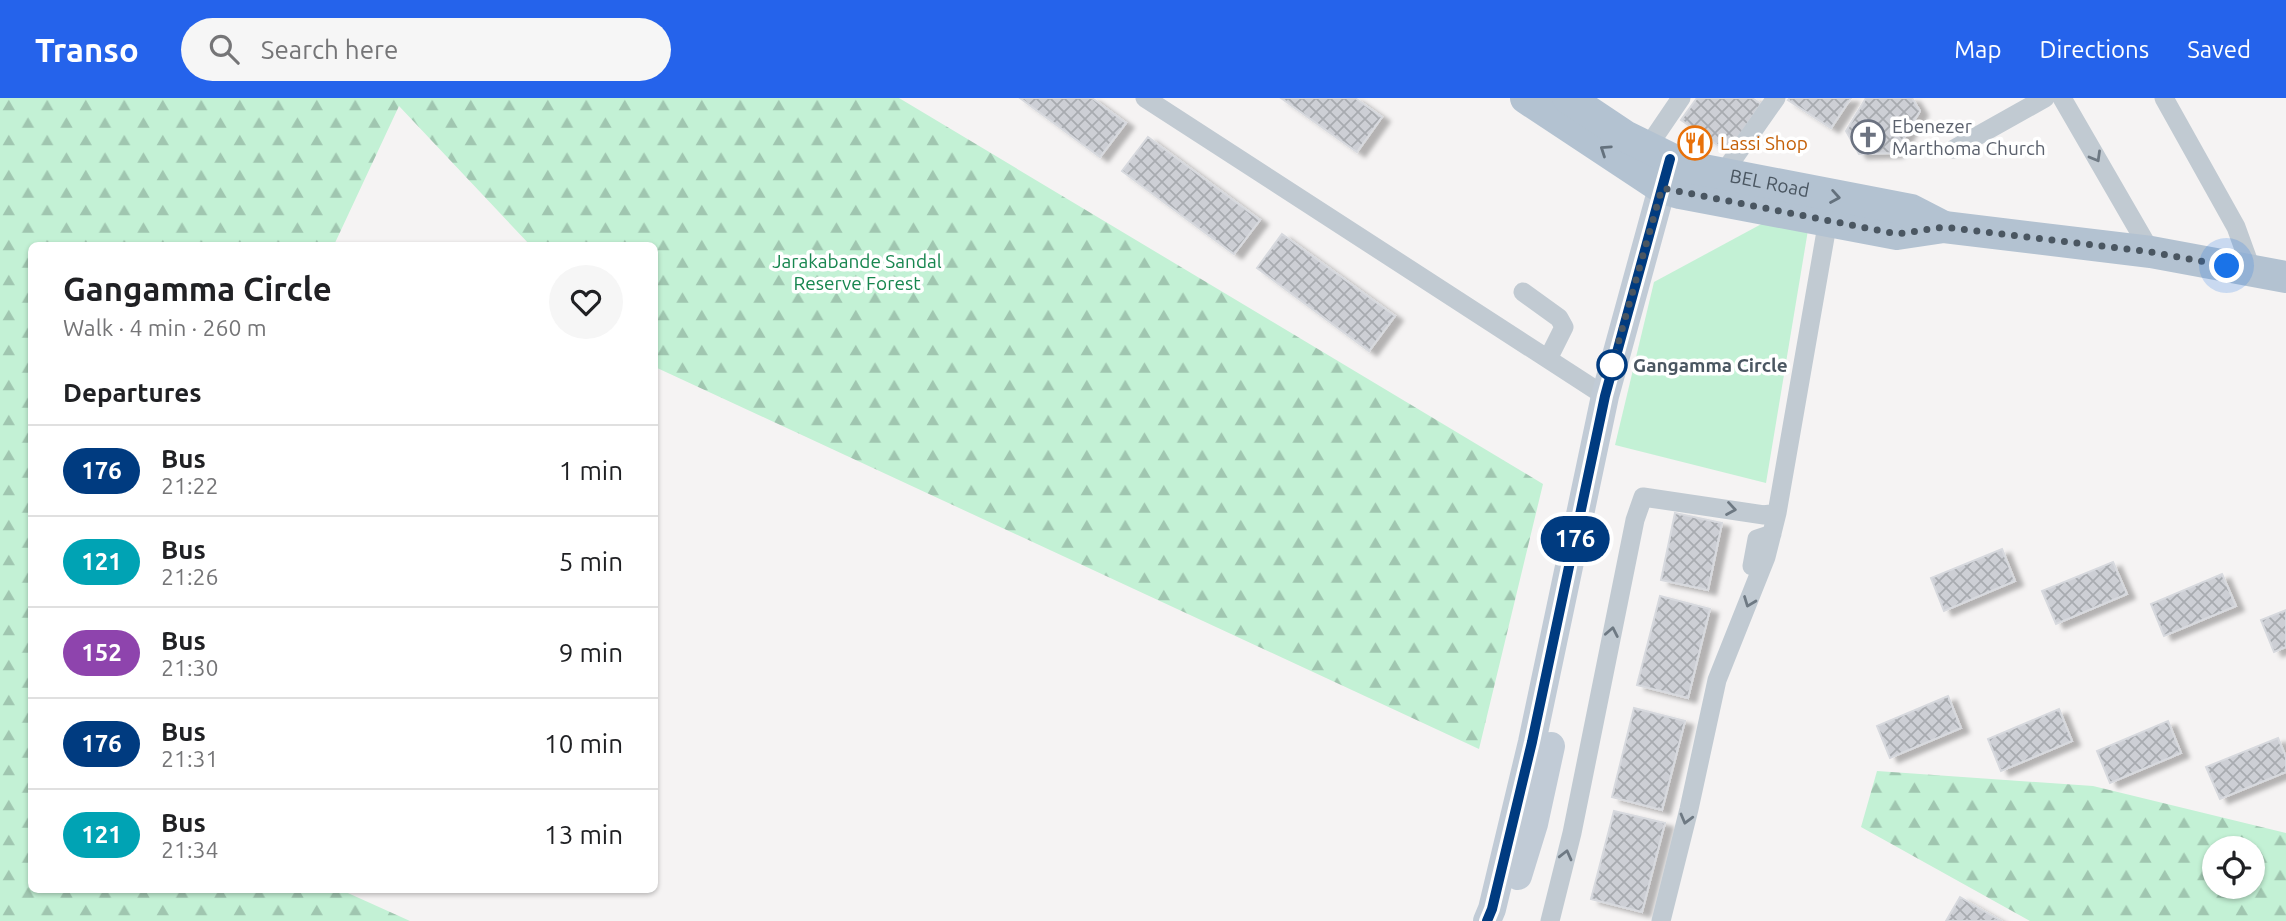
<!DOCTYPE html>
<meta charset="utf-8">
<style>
:root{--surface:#fff;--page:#f6f6f6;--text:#202124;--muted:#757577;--line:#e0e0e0;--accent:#2563eb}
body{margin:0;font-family:Ubuntu,sans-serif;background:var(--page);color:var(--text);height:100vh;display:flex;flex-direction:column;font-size:26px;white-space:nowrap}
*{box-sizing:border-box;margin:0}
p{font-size:23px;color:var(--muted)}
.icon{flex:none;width:38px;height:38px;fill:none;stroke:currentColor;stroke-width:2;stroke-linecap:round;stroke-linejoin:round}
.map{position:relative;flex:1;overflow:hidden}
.side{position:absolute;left:28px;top:144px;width:630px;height:651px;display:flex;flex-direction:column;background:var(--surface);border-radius:10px;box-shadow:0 2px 5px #0004}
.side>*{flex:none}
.badge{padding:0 14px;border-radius:23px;font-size:24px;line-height:46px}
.buttons{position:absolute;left:2202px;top:738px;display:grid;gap:14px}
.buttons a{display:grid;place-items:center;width:63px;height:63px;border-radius:50%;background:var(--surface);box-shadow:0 2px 5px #0004;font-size:35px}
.you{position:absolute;width:35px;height:35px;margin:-18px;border:5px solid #fff;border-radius:50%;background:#1a73e8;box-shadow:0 0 0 10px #1a73e833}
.map>.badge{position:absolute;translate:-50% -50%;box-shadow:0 0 0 4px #fff}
h2{padding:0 35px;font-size:26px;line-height:63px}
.round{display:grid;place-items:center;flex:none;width:74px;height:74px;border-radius:37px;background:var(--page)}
.summary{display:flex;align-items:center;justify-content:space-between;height:119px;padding:0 35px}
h1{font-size:33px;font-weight:700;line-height:52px}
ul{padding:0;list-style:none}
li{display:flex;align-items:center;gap:21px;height:91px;padding:0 35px;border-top:2px solid var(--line)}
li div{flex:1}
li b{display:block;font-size:26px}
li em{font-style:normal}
li .badge{min-width:77px;font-weight:700;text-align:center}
header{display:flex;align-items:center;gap:42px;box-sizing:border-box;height:98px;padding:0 35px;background:var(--accent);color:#fff}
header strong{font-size:33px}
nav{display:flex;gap:38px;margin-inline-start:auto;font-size:24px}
.search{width:490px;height:63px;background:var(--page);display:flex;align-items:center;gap:18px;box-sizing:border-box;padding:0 24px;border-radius:38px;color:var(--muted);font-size:26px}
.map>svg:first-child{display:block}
.grass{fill:#c3f1d5}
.forest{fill:url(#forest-firs);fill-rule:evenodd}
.building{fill:url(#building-cross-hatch);stroke:#d7d9de;stroke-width:2;filter:url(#shadow)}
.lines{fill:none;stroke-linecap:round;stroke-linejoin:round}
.street{stroke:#c1cad2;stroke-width:19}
.secondary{stroke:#c1cbd6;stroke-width:28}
.primary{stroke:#b3c2d1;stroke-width:32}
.oneway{stroke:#64717d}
.oneway2{stroke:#6e7983}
.line-casing{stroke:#fff;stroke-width:16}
.line{stroke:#003b80;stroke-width:10}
.walk{stroke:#4a5661;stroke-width:7;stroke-dasharray:0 12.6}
.stop-dot{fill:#fff;stroke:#003b80;stroke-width:3.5}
.labels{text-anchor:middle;stroke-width:7;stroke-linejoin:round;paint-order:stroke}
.worship-label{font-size:19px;fill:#5b616d;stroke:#fff;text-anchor:start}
.food-label{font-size:19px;fill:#c56008;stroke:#fff;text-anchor:start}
.street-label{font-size:19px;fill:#4a5661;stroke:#fff}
.park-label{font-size:19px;fill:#17864f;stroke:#fff}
.stop-label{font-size:19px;font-weight:bold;fill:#4a5661;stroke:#fff;text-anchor:start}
</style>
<header>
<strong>Transo</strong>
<div class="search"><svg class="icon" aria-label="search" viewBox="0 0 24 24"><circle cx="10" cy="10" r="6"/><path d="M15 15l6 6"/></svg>Search here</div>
<nav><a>Map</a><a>Directions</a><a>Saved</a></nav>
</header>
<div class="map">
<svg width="2286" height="823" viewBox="0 0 2286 823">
<defs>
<pattern id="forest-firs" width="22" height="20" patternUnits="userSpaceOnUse" patternTransform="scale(1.75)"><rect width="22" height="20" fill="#c3f1d5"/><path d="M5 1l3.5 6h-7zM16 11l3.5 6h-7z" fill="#a0c6b0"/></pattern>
<pattern id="building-cross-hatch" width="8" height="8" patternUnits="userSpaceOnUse" patternTransform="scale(1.75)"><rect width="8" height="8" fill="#cdcfd5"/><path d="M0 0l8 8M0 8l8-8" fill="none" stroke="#a8abb0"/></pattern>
<filter id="shadow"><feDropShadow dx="8" dy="4.5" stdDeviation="2" flood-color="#0004"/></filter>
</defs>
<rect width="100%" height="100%" fill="#f5f3f3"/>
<!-- grass -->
<path class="grass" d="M1780,116l30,4 -44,265 -151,-38 39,-163z"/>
<!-- forest -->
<path class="forest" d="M0,0h899l644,386 -64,265 -824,-382 -1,-122h-124l-131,-139 -65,139h-302v644h307l71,32h-410z
M1877,673l216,15 193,47v88h-256l-169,-94zM2214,751h38v38h-38z"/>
<!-- building -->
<path class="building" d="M1020,0h72l34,25 -26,34z
M1281,0h74l27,19 -25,35z
M1697,0h55l9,6 -33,48 -47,-32z
M1790,0h61l-20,30 -43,-28z
M1866,0h46l8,13 -25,42 -36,1 -13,-23z
M1148,39l112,83 -26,34 -112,-83z
M1282,136l113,82 -26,35 -112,-83z
M1675,415l47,10 -14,67 -47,-10z
M2002,451l13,32 -71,30 -13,-33z
M2113,464l14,32 -71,30 -14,-33z
M2222,476l14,32 -72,30 -13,-32z
M1660,498l50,13 -22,89 -51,-13z
M2286,512v37l-12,5 -13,-32z
M1948,598l13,32 -71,30 -13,-32z
M1634,610l51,13 -23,89 -50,-13z
M2059,611l13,32 -71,30 -13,-32z
M2168,623l13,32 -71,30 -13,-32z
M2278,640l8,19v15l-66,27 -14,-32z
M1614,713l51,12 -23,89 -51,-13z
M1960,799l41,24h-55z"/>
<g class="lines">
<!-- street -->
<path class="street" d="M1145,0l460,298
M2062,0l89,154
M2164,0l72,129 16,44
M1647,50l34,-50
M1954,51l91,-51
M1722,77l54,-77
M1523,194l36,26 5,9 -16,32
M1752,468l5,-27 15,-5
M1550,823l22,-88 63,-313 8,-23 121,18 13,-2
M1661,823l28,-112 28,-129 49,-123 11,-44 51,-293"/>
<!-- secondary -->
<path class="secondary" d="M1518,778l16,-52 17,-78
M1487,823l5,-12 40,-167 73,-346 63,-230"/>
<!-- primary -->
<g class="primary">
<path d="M1526,0l136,90 18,5 217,41 47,-7 207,25 135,25"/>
<path id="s1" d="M1568,0l57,38 63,31 223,43 33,17"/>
</g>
</g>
<!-- one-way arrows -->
<defs><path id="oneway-chevron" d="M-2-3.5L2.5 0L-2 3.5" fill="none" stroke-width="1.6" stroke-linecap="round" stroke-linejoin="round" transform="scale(1.75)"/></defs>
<g class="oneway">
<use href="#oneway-chevron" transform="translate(1605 52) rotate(-146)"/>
<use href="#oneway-chevron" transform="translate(1835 99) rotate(10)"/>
</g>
<g class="oneway2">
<use href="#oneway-chevron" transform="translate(2096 59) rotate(60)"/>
<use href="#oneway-chevron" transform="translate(1731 411) rotate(9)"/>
<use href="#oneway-chevron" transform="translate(1749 504) rotate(111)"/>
<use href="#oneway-chevron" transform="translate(1612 534) rotate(-79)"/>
<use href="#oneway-chevron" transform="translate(1686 721) rotate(105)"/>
<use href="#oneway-chevron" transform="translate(1566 757) rotate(-76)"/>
</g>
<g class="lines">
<defs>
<path id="line" d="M1487,823l5,-12 40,-167 73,-346 65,-237"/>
</defs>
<!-- line casing -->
<use href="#line" class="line-casing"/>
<!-- line -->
<use href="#line" class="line"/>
<!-- walk -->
<path class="walk" d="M1612,267l50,-177 235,46 47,-7 207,25 76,14"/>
</g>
<!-- icons -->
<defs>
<symbol id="church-ring" viewBox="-11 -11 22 22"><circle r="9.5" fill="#fff" stroke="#6b7280" stroke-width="1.5"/><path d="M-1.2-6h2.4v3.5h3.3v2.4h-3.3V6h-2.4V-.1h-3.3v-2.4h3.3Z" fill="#6b7280"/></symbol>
<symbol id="restaurant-ring" viewBox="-11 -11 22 22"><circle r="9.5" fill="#fff" stroke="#e8710a" stroke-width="1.5"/><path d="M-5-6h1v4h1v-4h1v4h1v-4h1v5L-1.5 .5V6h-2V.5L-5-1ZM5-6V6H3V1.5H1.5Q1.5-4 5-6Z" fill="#e8710a"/></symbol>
</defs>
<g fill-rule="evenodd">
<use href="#church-ring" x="1849" y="20" width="38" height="38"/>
<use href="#restaurant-ring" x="1676" y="26" width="38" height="38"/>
</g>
<!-- markers -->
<circle class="stop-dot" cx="1612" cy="267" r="14"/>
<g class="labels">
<!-- worship labels -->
<g class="worship-label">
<text x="1892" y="35">Ebenezer<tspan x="1892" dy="22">Marthoma Church</tspan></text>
</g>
<!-- food labels -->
<g class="food-label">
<text x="1720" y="52">Lassi Shop</text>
</g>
<!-- street labels -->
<g class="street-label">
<text dy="7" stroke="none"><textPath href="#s1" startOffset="222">BEL Road</textPath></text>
</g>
<!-- park labels -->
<g class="park-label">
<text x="857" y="170">Jarakabande Sandal<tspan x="857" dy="22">Reserve Forest</tspan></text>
</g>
<!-- stop labels -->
<g class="stop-label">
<text x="1633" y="274">Gangamma Circle</text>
</g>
</g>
</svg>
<div class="buttons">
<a><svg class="icon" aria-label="locate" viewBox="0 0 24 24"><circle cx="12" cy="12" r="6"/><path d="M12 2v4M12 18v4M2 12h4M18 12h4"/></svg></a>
</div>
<div class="you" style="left:2227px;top:168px"></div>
<b class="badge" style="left:1575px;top:441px;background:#003b80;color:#fff">176</b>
<section class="side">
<div class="summary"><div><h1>Gangamma Circle</h1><p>Walk · 4 min · 260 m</p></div><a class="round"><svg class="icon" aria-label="heart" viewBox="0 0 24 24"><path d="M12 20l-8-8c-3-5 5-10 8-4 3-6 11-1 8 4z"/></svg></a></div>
<h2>Departures</h2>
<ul>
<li><span class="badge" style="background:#003b80;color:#fff">176</span><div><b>Bus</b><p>21:22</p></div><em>1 min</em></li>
<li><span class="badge" style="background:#00a3b4;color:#fff">121</span><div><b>Bus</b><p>21:26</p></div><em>5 min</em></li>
<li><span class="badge" style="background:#8e44ad;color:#fff">152</span><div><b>Bus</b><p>21:30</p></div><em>9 min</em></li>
<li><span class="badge" style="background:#003b80;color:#fff">176</span><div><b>Bus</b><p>21:31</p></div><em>10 min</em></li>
<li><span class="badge" style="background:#00a3b4;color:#fff">121</span><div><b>Bus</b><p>21:34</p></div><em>13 min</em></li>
</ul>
</section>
</div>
